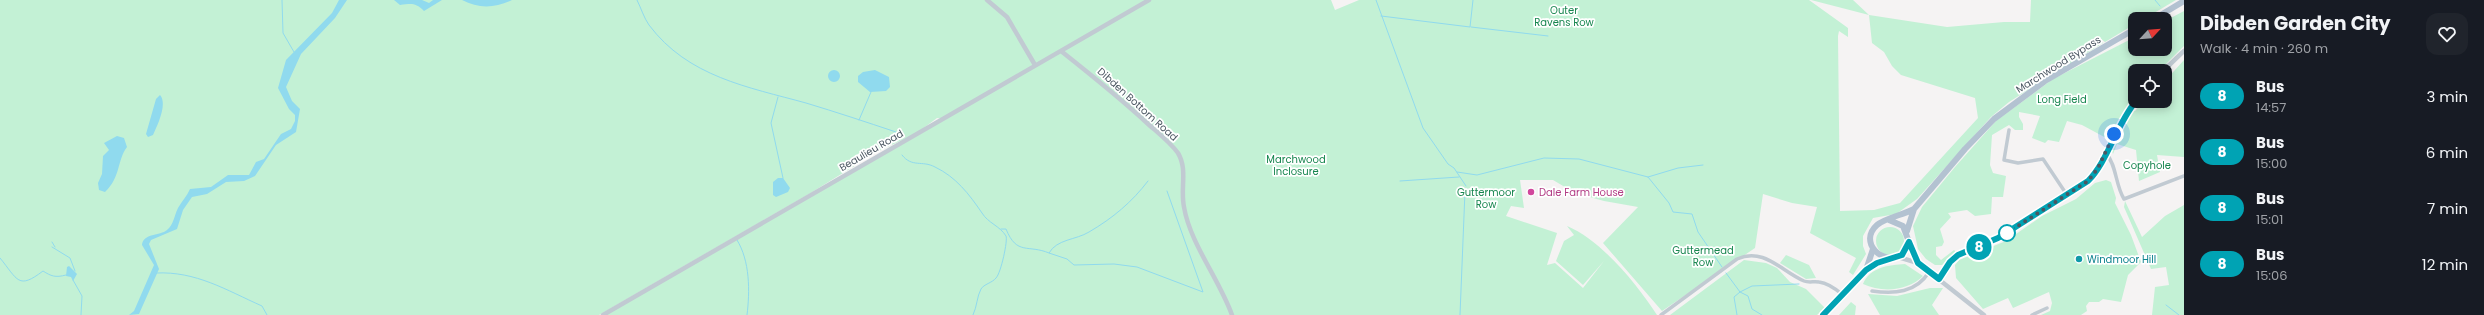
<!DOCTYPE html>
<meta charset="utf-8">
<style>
:root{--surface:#171b24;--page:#20242c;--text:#f1f3f6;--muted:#9ea1a6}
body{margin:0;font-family:Poppins,sans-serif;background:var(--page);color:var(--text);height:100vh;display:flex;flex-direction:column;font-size:15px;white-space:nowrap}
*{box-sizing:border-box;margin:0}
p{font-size:13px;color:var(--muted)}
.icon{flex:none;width:22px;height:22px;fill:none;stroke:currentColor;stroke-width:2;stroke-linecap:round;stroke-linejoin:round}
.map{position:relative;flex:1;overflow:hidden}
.drawer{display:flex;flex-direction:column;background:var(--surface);width:300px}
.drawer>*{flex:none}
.badge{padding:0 8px;border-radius:13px;font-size:14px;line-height:26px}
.needle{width:26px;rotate:64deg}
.buttons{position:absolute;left:2128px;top:12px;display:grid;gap:8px}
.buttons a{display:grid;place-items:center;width:44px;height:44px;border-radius:8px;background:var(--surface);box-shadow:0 2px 10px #0003;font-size:20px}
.you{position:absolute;width:20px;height:20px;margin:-10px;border:3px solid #fff;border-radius:50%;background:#1a73e8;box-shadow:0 0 0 6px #1a73e833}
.map>.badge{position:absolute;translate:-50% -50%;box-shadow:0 0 0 2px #fff}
.round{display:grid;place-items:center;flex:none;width:42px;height:42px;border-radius:12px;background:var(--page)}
.summary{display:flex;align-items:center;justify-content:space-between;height:68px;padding:0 16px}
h1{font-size:19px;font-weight:700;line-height:30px}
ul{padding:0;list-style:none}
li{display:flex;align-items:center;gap:12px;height:56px;padding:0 16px}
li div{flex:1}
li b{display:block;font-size:15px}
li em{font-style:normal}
li .badge{min-width:44px;font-weight:700;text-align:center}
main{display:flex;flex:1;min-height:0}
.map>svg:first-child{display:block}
.green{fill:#c3f1d5}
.water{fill:#90daee}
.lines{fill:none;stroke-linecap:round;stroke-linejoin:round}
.stream{stroke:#90daee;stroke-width:1}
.minor{stroke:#c1cad2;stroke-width:3.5}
.tertiary{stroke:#c1cad2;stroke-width:4.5}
.primary{stroke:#b3c2d1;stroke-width:6}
.line-casing{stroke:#fff;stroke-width:9}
.line{stroke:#00a3b4;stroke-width:6}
.walk{stroke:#4a5661;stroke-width:4;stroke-dasharray:0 7.2}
.hotel-dot{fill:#d1479c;stroke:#fff;stroke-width:1.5}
.stop-dot{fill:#fff;stroke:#00a3b4;stroke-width:2}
.culture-dot{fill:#0f9aa8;stroke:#fff;stroke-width:1.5}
.labels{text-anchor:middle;stroke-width:3.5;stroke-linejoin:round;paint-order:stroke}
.park-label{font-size:10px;fill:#17864f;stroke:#fff}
.street-label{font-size:10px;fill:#4a5661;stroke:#fff}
.hotel-label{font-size:10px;fill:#b23c85;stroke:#fff;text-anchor:start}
.culture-label{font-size:10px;fill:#0d838f;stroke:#fff;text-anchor:start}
</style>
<main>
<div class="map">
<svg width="2184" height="315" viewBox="0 0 2184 315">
<rect width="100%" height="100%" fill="#f5f3f3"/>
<!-- green -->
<path class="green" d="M0,0h1331l4,10 24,-10h450l39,28v9l-9,-6 -1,5 2,175 34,-1 26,-7 78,-85 -3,-20 -74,-23 -9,-9 -8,-14 -12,-9 -3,-28 -58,-15h42l16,15 78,12 57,-5h26l1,-22h145l-32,19h-9v5l-30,18 -5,-4 -1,2 4,3 -94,59 -18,15 -74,82 -21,15 -23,4 -10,18v10l3,8 -13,21 -4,-3 7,-14 -46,-25 7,-26 -25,-4 -29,-9 -8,54 -93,63 -59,-68 35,-36 -34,-6 -29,-8 -22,-13h-33l4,28 -13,-2 -5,10 51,17 -10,32 8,-2 28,25 21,-27 -21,24 -27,-24 8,-20 10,-6 -7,-9c34,14 70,58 90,89h-1052l341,-196 -9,-1 -20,15 -40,19 -68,42 -210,121h-599z
M2184,11v35l-25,25h-24v27l-27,41 -26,-14 -15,-4 -8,21 -11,-2 -3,3 -13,-5 8,-22 -21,-4v5l4,7v6h-8l-6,-5 -17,10 -2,30 3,8 13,3 -3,21h-11l-1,17 -16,2 -8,-6 -19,3 3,4 -11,12 4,13 -2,4 -6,1v8l5,5 13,-10 2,2 -14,13h-7l-9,-6 -8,-10 -5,-23 9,-19 33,-40 41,-46 57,-42 82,-42v12h30v-28z
M2184,60v97l-27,-2 3,17 -21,9 -3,-31 -19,-6 -4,10 -2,-6 21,-39 3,2 9,-10h21v-20z
M2106,180l5,2 5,16 -1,5 16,32 10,27 -13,13 -7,27 -18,-3 -4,3h-10l-3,4 1,5 -6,4h-40l9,-4 2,-8 -3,-11 -36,16 -5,-10 -25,11 -27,-31 -1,-13 4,-5 47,-19 36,-25 34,-17 19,-16z
M2125,201l17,36 23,-21 19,-11v110h-32l3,-28 14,-2 -3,-18 -15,2 -27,-62z
M1876 241a14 14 0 1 1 28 0a14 14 0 1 1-28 0Z
M1786,255l23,10 7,13 -10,1 -26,-16z
M1744,260l22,3 11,5 13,14 16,7 19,19 -8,7h-147z
M1905,264l18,12c-15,15 -41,17 -60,8 7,-17 26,-19 42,-20z
M1930,288h13l-11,17 7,10h-59l-12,-21 29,2z
M1851,302l5,4 -1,9h-16z"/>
<!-- water -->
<path class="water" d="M339,0h8l-12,18 -34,36 -15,33 6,14 8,8 -4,23 -20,13 -21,31 -11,5 -18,1 -19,12 -15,3 -9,13 -6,19 -26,11 -2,4 10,25 -20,45 -10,1 5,-4 20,-46 -12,-20c1,-12 18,-9 25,-15 7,-6 7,-14 11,-22 4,-7 9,-12 12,-19l21,-2 17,-12h21l7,-13 8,-3 17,-25 10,-5 4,-8v-6l-6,-6 -11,-21 8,-28 46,-47z
M394,0h28l7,3 4,-3h9l-18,11c-9,-9 -13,-7 -24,-6z
M462,0h50c-17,8 -33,9 -50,0z
M828 76a6 6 0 1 1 12 0a6 6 0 1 1-12 0Z
M875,70l14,7 1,10 -4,4 -16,1 -12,-10v-6l5,-4z
M160,95c8,9 -3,31 -7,40l-5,2 -2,-3 10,-35z
M117,136l7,2 3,9c-10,13 -6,30 -22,45l-6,-2 -1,-7 4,-9 1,-18 6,-6 -5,-7z
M778,178h5l7,10 -2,4 -12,5 -3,-2v-13z
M69,266l8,8 -4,7 -2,-4 -5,-1 1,-9z"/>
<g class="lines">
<!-- stream -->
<path class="stream" d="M282,0l1,33 11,19
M637,0c4,8 7,18 12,25 39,52 99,62 157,78 30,9 60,19 90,29
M1376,0l47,128 25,36 6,4 12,18
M2155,0l5,6
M1381,16l89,11 3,-27
M1471,27l77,9
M778,97l-7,26 12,55
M859,120l12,-28
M902,155c10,13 20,5 33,12 21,10 34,27 47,46 6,10 18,13 24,23 2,4 -5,37 -10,42 -4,5 -12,6 -15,11 -4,7 -4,18 -8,26
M1457,172l20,3 67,-17 35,1 69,18 21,26 4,9 19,2 6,18 24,35
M1648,177l30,-9 25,-3
M1148,181c-16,21 -35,37 -59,51 -13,8 -32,7 -40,21l18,6 7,6 40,-1 23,3 66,25 -36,-101
M1400,181l59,-4
M1001,229h5c11,27 22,15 43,24
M737,240c13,21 13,51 10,75
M52,242l3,5
M52,247l18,11 5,13
M0,258c18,22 18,32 43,13 8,5 12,7 23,4
M156,273c40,-2 70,17 106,33l5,9
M1726,273l14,19 -6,5 3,18
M73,280l9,16 -1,19
M1740,292l12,-6 47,-2
M1740,292l8,4 4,13 10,6
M2166,305l13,10
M1460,315l5,-124"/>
<!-- minor -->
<path class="minor" d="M2009,130l-5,30 14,3 25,-4 24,36
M2106,153c11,13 9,31 18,46l60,-23
M1872,291c22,3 44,2 57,-19
M1661,315l76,-56c27,-12 44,12 67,22 5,2 10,0 15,1 9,1 17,7 24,13
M2032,315l15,-7"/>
<!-- tertiary -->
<path class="tertiary" d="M987,0l20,17 28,48
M1061,51c29,23 59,47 86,72 10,9 23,19 31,30 10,17 2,35 6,54 6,36 35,72 48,108
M2163,71l21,-20
M1909,242l9,21 66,52
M1898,257l20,6
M1939,279l7,-13 12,-11 40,-17 90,-57c21,-21 28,-56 48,-80
M603,315l546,-315"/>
<!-- primary -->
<path class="primary" d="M2154,19l30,-18
M1889,220l14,6 6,16 -7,13c-20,11 -44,-13 -25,-30 8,-7 26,-10 37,-16
M1907,231l7,-22 51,-60 29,-30 51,-38 90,-52
M1866,270l7,-21
M1823,315l43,-45 21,-11"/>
</g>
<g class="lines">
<defs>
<path id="line" d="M1823,315l43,-45 11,-7 25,-8 7,-13 9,21 21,16 11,-17 8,-7 40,-17 90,-57c20,-20 28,-56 48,-80"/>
</defs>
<!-- line casing -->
<use href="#line" class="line-casing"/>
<!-- line -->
<use href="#line" class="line"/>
<!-- walk -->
<path class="walk" d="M2007,233l81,-52 10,-13 16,-34"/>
</g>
<!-- markers -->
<circle class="hotel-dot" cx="1531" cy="192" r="4"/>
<circle class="stop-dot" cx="2007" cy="233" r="8"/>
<circle class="culture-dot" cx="2079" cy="259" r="4"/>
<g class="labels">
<!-- park labels -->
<g class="park-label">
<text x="1564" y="14">Outer<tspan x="1564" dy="12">Ravens Row</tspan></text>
<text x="2062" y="103">Long Field</text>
<text x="1296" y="163">Marchwood<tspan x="1296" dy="12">Inclosure</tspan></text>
<text x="2147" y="169">Copyhole</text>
<text x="1486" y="196">Guttermoor<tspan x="1486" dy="12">Row</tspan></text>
<text x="1703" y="254">Guttermead<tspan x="1703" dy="12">Row</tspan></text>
</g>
<!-- street labels -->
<g class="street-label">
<text transform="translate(2058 64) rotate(-32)" y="4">Marchwood Bypass</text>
<text transform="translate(1138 104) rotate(42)" y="4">Dibden Bottom Road</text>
<text transform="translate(871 150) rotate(-30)" y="4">Beaulieu Road</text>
</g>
<!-- hotel labels -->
<g class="hotel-label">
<text x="1539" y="196">Dale Farm House</text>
</g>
<!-- culture labels -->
<g class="culture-label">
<text x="2087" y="263">Windmoor Hill</text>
</g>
</g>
</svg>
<div class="buttons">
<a><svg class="needle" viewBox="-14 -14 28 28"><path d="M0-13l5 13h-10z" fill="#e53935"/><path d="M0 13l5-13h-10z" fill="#9ea1a6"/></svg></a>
<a><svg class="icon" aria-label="locate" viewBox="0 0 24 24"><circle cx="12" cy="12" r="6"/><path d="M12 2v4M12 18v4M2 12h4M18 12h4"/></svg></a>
</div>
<div class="you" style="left:2114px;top:134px"></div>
<b class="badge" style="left:1979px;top:247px;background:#00a3b4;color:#fff">8</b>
</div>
<section class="drawer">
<div class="summary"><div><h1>Dibden Garden City</h1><p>Walk · 4 min · 260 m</p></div><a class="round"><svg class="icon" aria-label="heart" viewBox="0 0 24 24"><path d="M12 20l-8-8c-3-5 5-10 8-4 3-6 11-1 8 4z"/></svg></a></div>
<ul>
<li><span class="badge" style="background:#00a3b4;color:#fff">8</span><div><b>Bus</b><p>14:57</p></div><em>3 min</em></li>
<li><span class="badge" style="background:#00a3b4;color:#fff">8</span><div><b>Bus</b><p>15:00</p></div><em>6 min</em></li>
<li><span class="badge" style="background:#00a3b4;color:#fff">8</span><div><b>Bus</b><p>15:01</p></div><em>7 min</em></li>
<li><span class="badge" style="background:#00a3b4;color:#fff">8</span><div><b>Bus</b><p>15:06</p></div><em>12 min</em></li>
</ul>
</section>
</main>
